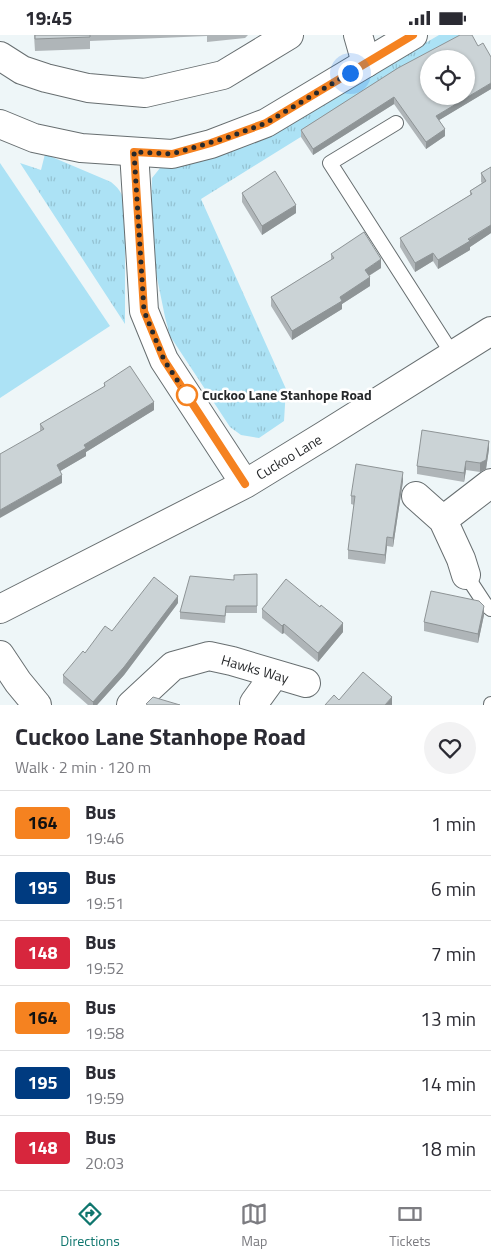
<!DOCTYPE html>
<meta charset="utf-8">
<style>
:root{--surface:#fff;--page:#f2f2f3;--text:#2b2b33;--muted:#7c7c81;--line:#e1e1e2;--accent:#0f766e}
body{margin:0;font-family:"Titillium Web",sans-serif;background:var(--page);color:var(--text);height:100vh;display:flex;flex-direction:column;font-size:19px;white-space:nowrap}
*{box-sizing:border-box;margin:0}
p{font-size:16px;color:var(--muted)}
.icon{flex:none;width:28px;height:28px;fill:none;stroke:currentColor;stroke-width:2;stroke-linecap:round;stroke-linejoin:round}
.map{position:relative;height:670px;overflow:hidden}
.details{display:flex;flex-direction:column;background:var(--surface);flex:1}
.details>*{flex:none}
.badge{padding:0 10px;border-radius:4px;font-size:18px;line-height:32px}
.controls{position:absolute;left:420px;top:15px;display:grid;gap:10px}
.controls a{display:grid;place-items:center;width:55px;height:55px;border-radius:50%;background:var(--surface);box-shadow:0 1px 4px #0004;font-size:25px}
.you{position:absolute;width:25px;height:25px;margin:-12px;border:4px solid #fff;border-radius:50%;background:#1a73e8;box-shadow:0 0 0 8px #1a73e833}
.map>.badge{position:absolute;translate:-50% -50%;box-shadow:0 0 0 2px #fff}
.round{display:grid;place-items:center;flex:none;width:52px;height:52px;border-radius:26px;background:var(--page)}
.summary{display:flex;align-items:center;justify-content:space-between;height:85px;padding:0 15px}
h1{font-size:24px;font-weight:700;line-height:38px}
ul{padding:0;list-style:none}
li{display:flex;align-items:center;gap:15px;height:65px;padding:0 15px;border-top:1px solid var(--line)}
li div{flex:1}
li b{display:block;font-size:19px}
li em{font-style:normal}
li .badge{min-width:55px;font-weight:700;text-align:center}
.status{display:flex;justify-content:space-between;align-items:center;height:35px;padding:0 25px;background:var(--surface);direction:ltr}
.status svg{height:14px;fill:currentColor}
.tabs{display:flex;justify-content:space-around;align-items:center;height:70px;border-top:1px solid var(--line);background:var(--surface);font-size:14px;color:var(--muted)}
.tabs a{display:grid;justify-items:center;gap:2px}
.tabs .on{color:var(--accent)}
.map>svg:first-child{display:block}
.grass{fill:url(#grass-tufts)}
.park{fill:#ace2f5}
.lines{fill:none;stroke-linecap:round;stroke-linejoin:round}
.service-casing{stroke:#676e70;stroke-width:16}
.minor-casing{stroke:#676e70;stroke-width:30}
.tertiary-casing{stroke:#676e70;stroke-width:30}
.service{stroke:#fff;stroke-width:14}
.minor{stroke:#fff;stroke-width:28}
.tertiary{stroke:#fff;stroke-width:28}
.wall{fill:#afb5b8}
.shaded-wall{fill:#8e9496}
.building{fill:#cbd3d6;stroke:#8e9496;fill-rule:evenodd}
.line-casing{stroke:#fff;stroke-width:11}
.line{stroke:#f58220;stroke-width:8}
.walk{stroke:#27292b;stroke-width:5;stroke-dasharray:0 9}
.stop-dot{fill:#fff;stroke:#f58220;stroke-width:2.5}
.labels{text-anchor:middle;stroke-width:5;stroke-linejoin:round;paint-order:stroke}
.stop-label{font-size:14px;font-weight:bold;fill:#27292b;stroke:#fff;text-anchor:start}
.street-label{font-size:14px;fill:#27292b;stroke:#fff}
</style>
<div class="status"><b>19:45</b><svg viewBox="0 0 49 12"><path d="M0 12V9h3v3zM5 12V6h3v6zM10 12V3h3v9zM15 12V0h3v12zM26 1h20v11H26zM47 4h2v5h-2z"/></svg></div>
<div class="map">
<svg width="491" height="670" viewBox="0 0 491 670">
<defs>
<pattern id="grass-tufts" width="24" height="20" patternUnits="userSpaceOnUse" patternTransform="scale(1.25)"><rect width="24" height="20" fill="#ace2f5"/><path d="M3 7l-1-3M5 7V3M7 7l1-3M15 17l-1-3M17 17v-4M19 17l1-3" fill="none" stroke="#94c2d2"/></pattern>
</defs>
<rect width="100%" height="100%" fill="#eef6f8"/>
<!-- grass -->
<path class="grass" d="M439,0h32l-51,28 -219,136 85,190 -2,32 -25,17 -18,-3 -11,-8 -60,-91 -5,-19 -11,-54 -3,-58 1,-27 12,-15 60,-11 39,-12 60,-37z
M45,119l66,28c10,8 13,14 14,27v115l-105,-161 21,7z"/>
<!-- park -->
<path class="park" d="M0,128l110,163 -110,72z"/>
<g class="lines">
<defs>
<path id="service" d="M396,88l-66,40 123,192
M466,540l19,29 6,5
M491,670v-1"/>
<path id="minor" d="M358,0l8,28
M0,21l22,14 24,8 42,10 57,5 78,-18 66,-40
M134,117l10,159 20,49 81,124
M416,461l27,24 48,-37
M443,485l18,39 5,16
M0,574l245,-125 80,-49 166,-104
M0,620l18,27 19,23
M254,668l21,-29
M131,670l42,-39 36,-10 23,5 74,22"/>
<path id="tertiary" d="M0,89l34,14 47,10 91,6 39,-10 55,-21 147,-88"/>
</defs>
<!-- service casing -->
<use href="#service" class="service-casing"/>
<!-- minor casing -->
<use href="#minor" class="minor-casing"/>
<!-- tertiary casing -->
<use href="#tertiary" class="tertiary-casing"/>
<!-- service -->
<use href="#service" class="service"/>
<!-- minor -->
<use href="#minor" class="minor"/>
<!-- tertiary -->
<use href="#tertiary" class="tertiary"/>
</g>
<!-- wall -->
<path class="wall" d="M34,0h214l-3,3 -38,4v-6l-117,5v8l-55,2z
M398,33l93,21 -52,31 6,16 -19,13 -32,-45 -81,51 -12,-18v-7z
M491,132v66l-21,14v3l-32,19 -5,-8 -18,11 -15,-25v-9l70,-43v-4l12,-8 -1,-1v-9z
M242,158l54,20 -34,22 -20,-33z
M331,219l50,14 -12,8 1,10 -28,18v5l-50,31 -21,-34v-9l60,-37z
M104,348l50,27 -68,42v4l-26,15 2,12 -22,-52v-7l64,-37z
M489,414l-3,20 -6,3 -14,-2 -2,12 -47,-8v-8z
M403,446l-10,66 -6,-1 -2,18 -37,-5v-9l6,-45 -3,-1v-8z
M257,539v39h-31l-1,10 -45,-4v-7l54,-32z
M178,568l-54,72 -27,30h-9l-25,-22v-8l49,-44z
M262,574l81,23 -25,30 -34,-29 -2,1 -20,-16z
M484,580l-6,28 -54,-12v-9z"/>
<!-- shaded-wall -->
<path class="shaded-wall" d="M491,48v6l-55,33v-6z
M394,62v7l-81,51v-6z
M445,94v7l-19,13v-7z
M296,170v8l-34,22v-9z
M491,190v8l-21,14v3l-32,19v-9z
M433,218v8l-18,11v-9z
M381,224v9l-16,10v-8z
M370,242v9l-28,18v5l-50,31v-9l48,-34z
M154,367v8l-68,42v4l-29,17v-8l27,-20z
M489,406v8l-3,20 -6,3v-9z
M466,426v9l-2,12v-9z
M403,437v9l-10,66v-9z
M62,440v8l-62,35v-8z
M387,502v9l-2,18v-9z
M178,561v7l-54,72 -27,30h-4v-3z
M484,571v9l-6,28v-9z
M343,588v9l-25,30v-9z
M284,589v9l-2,1v-8z
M392,662v8h-7z"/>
<!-- building -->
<path class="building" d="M35,0h55v2l-55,2z
M460,0h12l6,11 5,-3 8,14v26l-55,33 9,13 -19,13 -32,-45 -81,52 -12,-19 97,-62zM429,24h37v37h-37z
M491,132v58l-23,14 2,2 -32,19 -5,-7 -18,10 -15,-25 72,-44 -2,-3 16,-10 -5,-8z
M275,136l21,34 -34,21 -20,-33z
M364,197l17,27 -16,11 5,7 -30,20 2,4 -50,30 -21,-34 63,-39 -3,-4z
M130,331l24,36 -70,43 2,3 -29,17 5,10 -62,35v-56l44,-25 -4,-5 65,-38 -1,-3z
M422,395l67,11 -3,19 -6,3 -14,-2 -2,12 -47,-7z
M356,429l47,8 -10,66 -6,-1 -2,18 -37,-5 7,-54h-4z
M257,539v32h-31l-1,10 -45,-4 10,-36 44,4v-5z
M154,542l24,19 -54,71 -31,35 -30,-27 20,-24 2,2 20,-27 7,5z
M286,544l34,28 1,-2 22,18 -25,30 -34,-29 -2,2 -20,-17z
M431,556l48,10 5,5 -6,28 -54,-12z
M363,637l29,25 -7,8h-60l9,-10 5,5z
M153,662l27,8h-32l-2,-1z"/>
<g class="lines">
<defs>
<path id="line" d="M245,449l-81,-124 -20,-49 -10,-159 38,2 39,-11 55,-20 147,-88"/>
</defs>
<!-- line casing -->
<use href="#line" class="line-casing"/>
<!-- line -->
<use href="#line" class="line"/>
<!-- walk -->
<path class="walk" d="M187,360l-23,-35 -20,-49 -10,-159 38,2 57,-17 37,-14 84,-50"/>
</g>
<!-- markers -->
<circle class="stop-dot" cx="187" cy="360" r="10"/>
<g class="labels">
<!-- stop labels -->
<g class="stop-label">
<text x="202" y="365">Cuckoo Lane Stanhope Road</text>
</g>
<!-- street labels -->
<g class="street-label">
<text transform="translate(289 422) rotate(-31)" y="5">Cuckoo Lane</text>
<text transform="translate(255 634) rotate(16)" y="5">Hawks Way</text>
</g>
</g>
</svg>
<div class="controls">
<a><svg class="icon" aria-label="locate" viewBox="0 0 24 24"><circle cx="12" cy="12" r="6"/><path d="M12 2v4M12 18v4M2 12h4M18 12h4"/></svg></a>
</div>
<div class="you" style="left:350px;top:38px"></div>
</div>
<section class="details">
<div class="summary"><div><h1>Cuckoo Lane Stanhope Road</h1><p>Walk · 2 min · 120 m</p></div><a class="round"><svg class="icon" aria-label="heart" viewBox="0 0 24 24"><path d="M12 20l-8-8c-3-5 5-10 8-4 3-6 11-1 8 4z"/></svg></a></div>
<ul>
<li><span class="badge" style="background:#f58220;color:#111">164</span><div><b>Bus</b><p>19:46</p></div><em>1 min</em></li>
<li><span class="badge" style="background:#003b80;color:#fff">195</span><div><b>Bus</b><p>19:51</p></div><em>6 min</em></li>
<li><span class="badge" style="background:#d7263d;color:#fff">148</span><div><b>Bus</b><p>19:52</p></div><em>7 min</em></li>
<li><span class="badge" style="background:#f58220;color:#111">164</span><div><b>Bus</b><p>19:58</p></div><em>13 min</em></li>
<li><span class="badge" style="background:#003b80;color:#fff">195</span><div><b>Bus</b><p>19:59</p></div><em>14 min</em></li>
<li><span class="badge" style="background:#d7263d;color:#fff">148</span><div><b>Bus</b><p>20:03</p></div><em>18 min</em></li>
</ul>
</section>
<nav class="tabs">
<a class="on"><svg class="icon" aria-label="directions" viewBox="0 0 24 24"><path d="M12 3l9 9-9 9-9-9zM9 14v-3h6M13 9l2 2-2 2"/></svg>Directions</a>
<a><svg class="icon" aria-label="map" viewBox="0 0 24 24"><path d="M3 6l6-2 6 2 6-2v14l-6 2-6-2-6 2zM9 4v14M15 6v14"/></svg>Map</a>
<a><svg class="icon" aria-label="tickets" viewBox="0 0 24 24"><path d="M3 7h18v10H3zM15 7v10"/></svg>Tickets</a>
</nav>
